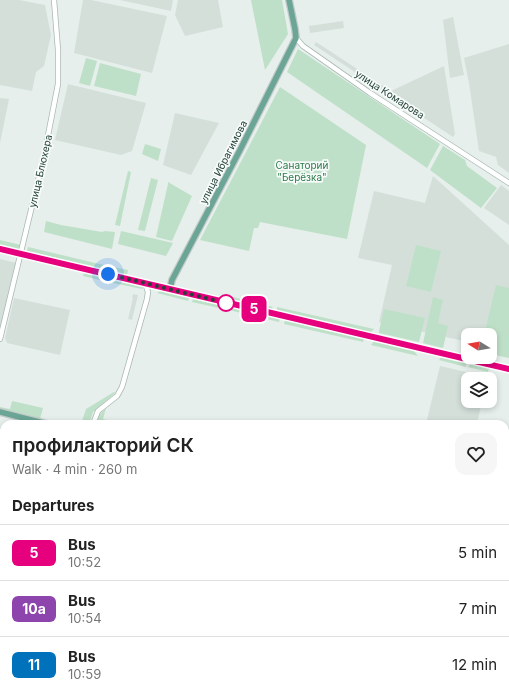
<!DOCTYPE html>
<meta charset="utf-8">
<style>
:root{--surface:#fff;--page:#f6f6f6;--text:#222;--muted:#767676;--line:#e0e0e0}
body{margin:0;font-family:Inter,sans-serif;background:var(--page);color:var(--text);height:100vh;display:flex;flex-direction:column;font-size:15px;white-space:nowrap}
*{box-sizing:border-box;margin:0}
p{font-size:13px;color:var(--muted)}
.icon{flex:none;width:22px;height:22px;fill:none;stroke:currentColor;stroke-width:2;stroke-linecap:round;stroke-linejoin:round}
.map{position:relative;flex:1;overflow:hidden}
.details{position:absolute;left:0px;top:420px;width:509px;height:280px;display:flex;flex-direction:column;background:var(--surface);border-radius:12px 12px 0 0;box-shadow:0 2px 6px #0003}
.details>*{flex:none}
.badge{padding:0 8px;border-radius:6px;font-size:14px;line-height:26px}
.needle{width:26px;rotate:281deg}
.buttons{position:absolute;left:461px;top:328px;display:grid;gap:8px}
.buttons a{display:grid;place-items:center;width:36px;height:36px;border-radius:8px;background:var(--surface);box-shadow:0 2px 6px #0003;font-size:20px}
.you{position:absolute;width:20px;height:20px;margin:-10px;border:3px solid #fff;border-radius:50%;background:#1a73e8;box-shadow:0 0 0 6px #1a73e833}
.map>.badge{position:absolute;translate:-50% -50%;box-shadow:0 0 0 2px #fff}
h2{padding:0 12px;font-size:15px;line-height:36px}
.round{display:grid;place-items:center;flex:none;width:42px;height:42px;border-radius:12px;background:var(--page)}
.head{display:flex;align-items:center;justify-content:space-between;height:68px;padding:0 12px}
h1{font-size:19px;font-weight:600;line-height:30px}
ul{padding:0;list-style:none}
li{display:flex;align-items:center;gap:12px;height:56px;padding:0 12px;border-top:1px solid var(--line)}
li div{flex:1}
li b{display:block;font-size:15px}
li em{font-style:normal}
li .badge{min-width:44px;font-weight:700;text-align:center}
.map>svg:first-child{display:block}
.built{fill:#d4dfda}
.green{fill:#bfe0c8}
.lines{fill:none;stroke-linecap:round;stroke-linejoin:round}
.minor-casing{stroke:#a8b8b2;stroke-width:6}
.major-casing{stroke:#c2cac8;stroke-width:8}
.minor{stroke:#fff;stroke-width:4.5}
.major{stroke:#6aa596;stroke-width:5.5}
.line-casing{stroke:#fff;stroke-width:9}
.line{stroke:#e6007e;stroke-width:6}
.walk{stroke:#24423a;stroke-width:4;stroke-dasharray:0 7.2}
.stop-dot{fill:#fff;stroke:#e6007e;stroke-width:2}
.labels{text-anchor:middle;stroke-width:3.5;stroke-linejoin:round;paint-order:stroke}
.street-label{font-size:10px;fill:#24423a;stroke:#f7fbf9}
.park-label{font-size:10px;fill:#2d7a4b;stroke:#f7fbf9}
</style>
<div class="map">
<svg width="509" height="700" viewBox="0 0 509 700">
<rect width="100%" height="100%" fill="#e6efeb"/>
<!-- built -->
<path class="built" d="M0,0h19l26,5 6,30 -7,31 -8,6 -4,19 -32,-6z
M83,0h8l76,16 -15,57 -78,-20z
M120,0h53l-2,11z
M178,0h40l5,27 -38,9 -10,-21z
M453,17l11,58 -14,3 -7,-58z
M343,21l1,7 -34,5 -1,-7z
M316,42l75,49 53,-25 11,68 -2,3 -139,-92z
M509,44v129l-11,-8 -2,-8 -17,-6 -10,-68 -5,-25z
M68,84l78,19 -14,48 -11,4 -66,-15z
M0,98l9,1 -9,44z
M175,113l44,10 -28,52 -28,-10z
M433,176l76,69v106l-19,-16h-22v7l-89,-20 13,-57 -34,-7 16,-67 51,12z
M501,185l8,6v34l-25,-17z
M0,259l17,4 -17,73z
M133,294l5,1 -6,25 -4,-1 5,-21 -1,-1z
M14,298l56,12 -10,45 -53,-12 -2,-5z
M440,366l48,11v2h-20v22h14l-5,23h-51z
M0,663l4,1v32h18l-1,4h-21z
M340,696h26l-1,4h-26z"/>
<!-- green -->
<path class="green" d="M251,0h31l6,34 -23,36z
M298,49l142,95 -13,24 -140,-96z
M86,58l11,3 -7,25 -11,-3z
M100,63l41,11 -5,22 -42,-10z
M280,87l86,58 -19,94 -87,-17 -2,6h-4l-5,23 -49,-11z
M145,144l16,5 -3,12 -16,-7z
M443,146l22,14 2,6 30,22 -16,20 -51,-38z
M128,171l3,1 -11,54 -5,-1z
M151,178l7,2 -13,51 -7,-1z
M168,182l24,14 -20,45 -16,-4 12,-53z
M46,221l15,4 41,7 3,-1 10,1 -3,17 -68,-17z
M121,231l52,12 -7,13 -48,-12z
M0,240l21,5 -3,4 -18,-4z
M416,245l25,6 -10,41 -25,-6z
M28,247l80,19 -2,4 -79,-19z
M113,267l15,3 -1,5 -14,-3z
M84,273l20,4v4l-21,-5z
M109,279l34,8 -1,2 -34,-7z
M496,285l13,3v70l-19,-4v-19h-6z
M160,291l29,7 -1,3 -31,-8z
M229,296l44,11 -2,3 -42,-10z
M433,297l10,3 -5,23 10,3 -5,22 -20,-5z
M193,299l27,6 -1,3 -27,-6z
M229,307l51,11 -1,4 -50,-12 -1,-1z
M277,307l97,22 -3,3 -6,-1 -88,-20z
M384,309l41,9 -6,24 -40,-9v-2z
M285,319l79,20 -1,3 -79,-18z
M374,341l40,10 4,5 -47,-11z
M441,357l25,5v5l-27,-7z
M471,364l18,4 -1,4 -20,-5z
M114,392l1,1 -22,19 -4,12h-8l5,-15z
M12,401l31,7 -3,11 -24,-7 -16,-3v-2l10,2z
M106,408l-3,11 19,5h-27l3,-8z
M0,631l4,1v15l-4,-1z
M154,696h34l-1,4h-24z
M193,696h18l7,2 1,2h-27z"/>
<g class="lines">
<defs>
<path id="minor" d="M296,38l7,8 67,47 139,90
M0,339l44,-183 14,-72v-34l-4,-50
M93,424l5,-13 19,-15 5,-9 25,-88 1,-7 -3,-9
M0,651l4,1
M143,696l8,4
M31,700l1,-4
M85,700l1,-4
M137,700l1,-4
M191,700l1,-4
M459,700l1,-4"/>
<path id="major" d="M0,249l509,120
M170,289l2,-9 68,-130 56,-112 -1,-9 -6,-29
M0,412l47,12
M505,514l4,-18
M505,619l4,1"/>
</defs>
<!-- minor casing -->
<use href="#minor" class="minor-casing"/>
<!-- major casing -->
<use href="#major" class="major-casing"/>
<!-- minor -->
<use href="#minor" class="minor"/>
<!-- major -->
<use href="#major" class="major"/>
</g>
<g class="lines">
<defs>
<path id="line" d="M0,249l509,120"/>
</defs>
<!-- line casing -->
<use href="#line" class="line-casing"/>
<!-- line -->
<use href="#line" class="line"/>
<!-- walk -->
<path class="walk" d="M108,274l118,29"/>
</g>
<!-- markers -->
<circle class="stop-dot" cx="226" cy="303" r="8"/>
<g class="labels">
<!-- street labels -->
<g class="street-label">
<text transform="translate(390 94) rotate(33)" y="4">улица Комарова</text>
<text transform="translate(223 162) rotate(-63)" y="4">улица Ибрагимова</text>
<text transform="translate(40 171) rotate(-77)" y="4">улица Блюхера</text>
</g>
<!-- park labels -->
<g class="park-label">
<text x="302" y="169">Санаторий<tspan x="302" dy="12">"Берёзка"</tspan></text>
</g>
</g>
</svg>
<div class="buttons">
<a><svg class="needle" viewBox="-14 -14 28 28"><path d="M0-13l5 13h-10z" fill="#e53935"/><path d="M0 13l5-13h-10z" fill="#767676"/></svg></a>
<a><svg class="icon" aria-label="layers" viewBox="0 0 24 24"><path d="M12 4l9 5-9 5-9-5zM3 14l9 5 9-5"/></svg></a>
</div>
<div class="you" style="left:108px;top:274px"></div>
<b class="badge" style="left:254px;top:309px;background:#e6007e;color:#fff">5</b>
<section class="details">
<div class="head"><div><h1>профилакторий СК</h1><p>Walk · 4 min · 260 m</p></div><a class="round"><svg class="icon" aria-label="heart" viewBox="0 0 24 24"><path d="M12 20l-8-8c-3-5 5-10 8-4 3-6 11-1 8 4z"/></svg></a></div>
<h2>Departures</h2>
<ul>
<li><span class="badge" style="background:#e6007e;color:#fff">5</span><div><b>Bus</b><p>10:52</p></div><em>5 min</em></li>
<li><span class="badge" style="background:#8e44ad;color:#fff">10а</span><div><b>Bus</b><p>10:54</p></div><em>7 min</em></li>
<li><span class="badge" style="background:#0072bc;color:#fff">11</span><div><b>Bus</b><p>10:59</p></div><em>12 min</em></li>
</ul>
</section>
</div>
